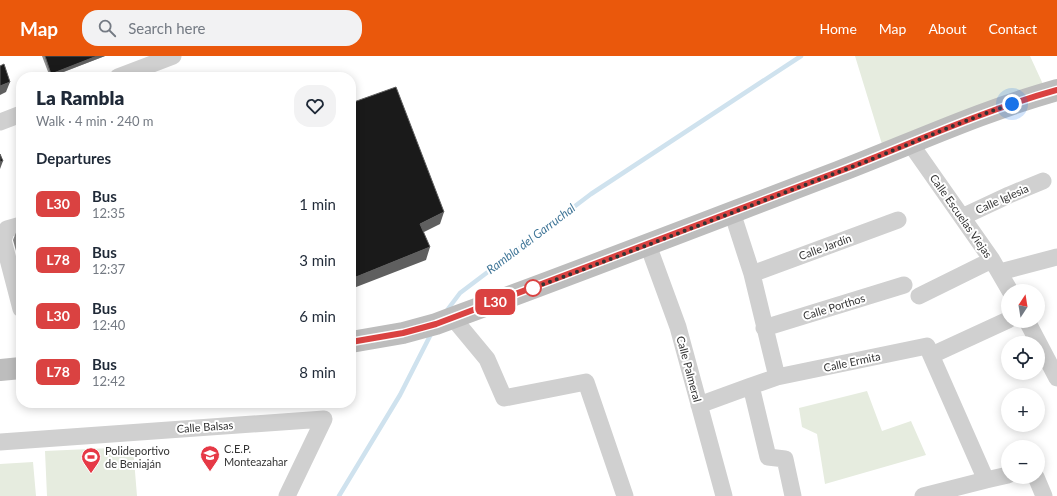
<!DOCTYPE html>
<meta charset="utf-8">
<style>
:root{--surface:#fff;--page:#f2f2f3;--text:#1f2937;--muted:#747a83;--accent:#ea580c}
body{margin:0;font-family:Lato,sans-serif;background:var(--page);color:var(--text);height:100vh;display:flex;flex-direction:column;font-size:15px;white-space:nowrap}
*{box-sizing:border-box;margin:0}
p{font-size:13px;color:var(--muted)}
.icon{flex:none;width:22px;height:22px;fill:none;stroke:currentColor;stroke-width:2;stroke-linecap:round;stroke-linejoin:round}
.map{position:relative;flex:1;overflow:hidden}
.details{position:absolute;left:16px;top:16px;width:340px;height:336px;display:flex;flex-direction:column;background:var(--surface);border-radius:16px;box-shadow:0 2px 10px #0003}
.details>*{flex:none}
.badge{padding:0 8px;border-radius:6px;font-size:14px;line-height:26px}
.needle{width:26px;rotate:12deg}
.controls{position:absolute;left:1001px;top:228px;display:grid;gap:8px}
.controls a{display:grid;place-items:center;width:44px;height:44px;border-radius:50%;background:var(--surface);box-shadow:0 2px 10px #0003;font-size:20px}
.you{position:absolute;width:20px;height:20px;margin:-10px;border:3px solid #fff;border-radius:50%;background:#1a73e8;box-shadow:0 0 0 6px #1a73e833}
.map>.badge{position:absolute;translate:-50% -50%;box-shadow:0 0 0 2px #fff}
h2{padding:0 20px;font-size:15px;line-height:36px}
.round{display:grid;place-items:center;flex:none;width:42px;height:42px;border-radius:16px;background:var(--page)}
.head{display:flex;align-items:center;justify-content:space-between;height:68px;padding:0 20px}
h1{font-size:19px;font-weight:800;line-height:30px}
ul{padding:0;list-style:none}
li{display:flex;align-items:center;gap:12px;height:56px;padding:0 20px}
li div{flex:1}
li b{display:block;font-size:15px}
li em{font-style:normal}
li .badge{min-width:44px;font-weight:700;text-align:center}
header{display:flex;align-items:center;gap:24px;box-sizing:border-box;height:56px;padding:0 20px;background:var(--accent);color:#fff}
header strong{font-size:19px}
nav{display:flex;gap:22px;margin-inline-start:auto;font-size:14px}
.search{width:280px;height:36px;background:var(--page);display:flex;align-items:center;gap:10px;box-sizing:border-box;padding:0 14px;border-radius:16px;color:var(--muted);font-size:15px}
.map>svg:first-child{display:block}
.green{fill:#e6ecdf}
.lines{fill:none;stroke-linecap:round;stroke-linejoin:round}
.stream{stroke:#cfe2ee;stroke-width:4.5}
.street{stroke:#d0d0d0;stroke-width:17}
.secondary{stroke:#bdbdbd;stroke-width:22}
.wall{fill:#8c8c8c}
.shaded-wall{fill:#5f5f5f}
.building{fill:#1a1a1a;stroke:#5f5f5f}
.line-casing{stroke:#fff;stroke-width:9}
.line{stroke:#da4241;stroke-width:6}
.walk{stroke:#333;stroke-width:4;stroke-dasharray:0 7.2}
.stop-dot{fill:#fff;stroke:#da4241;stroke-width:2}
.labels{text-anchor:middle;stroke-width:4;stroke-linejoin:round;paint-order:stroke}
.street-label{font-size:11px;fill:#333;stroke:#fff}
.poi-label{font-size:11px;fill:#333;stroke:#fff;text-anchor:start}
.water-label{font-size:12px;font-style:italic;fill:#3f7597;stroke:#fff}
</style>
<header>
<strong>Map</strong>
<div class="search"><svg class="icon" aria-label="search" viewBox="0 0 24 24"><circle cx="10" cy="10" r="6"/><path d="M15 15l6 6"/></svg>Search here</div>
<nav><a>Home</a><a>Map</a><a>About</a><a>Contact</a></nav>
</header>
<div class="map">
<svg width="1057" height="440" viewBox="0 0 1057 440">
<rect width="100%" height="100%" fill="#fff"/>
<!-- green -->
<path class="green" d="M855,0h175l17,37 -162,61z
M867,335l15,40 29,-10 15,34 -101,29 -8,-50 -15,-7 -3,-19z
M133,391l4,49h-90l-2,-45z
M33,406l3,34h-36v-32z"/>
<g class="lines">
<!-- stream -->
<path class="stream" d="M445,257l15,-20 131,-99 210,-138
M339,440l61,-101 32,-63"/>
<!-- street -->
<path class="street" d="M118,21l55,-21
M0,66l21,-8
M910,87l82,117 18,31
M732,156l20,62 25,103 -26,9 17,71 17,2 8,37
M962,161l47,-22 34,-14
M21,169l-14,4 -4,11 18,69
M648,189l30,82 46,169
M1000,216l57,-15
M752,218l146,-54
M919,240l73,-36
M453,262l34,41 17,39 82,-16 39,114
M1027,265l30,57
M764,272l140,-43
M932,299l76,-35
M777,321l150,-31 59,134 22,-5
M699,349l52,-19
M0,386l324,-23 -37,77
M1036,421l8,19
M923,440l63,-16"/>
<!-- secondary -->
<path class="secondary" d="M351,286l52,-9 33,-9c134,-49 268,-101 402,-152 73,-28 144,-61 219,-82
M0,314l21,-2"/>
</g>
<!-- wall -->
<path class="wall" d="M42,0h63l-54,21h-1z
M21,168v45l-8,-29 6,-15z"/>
<!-- shaded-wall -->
<path class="shaded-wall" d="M97,0h8l-55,21 1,-3z
M10,26l-4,10 -6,3v-9z
M3,105l-3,8v-7z
M444,156l-4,12 -24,12 4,-12z
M430,191l-4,13 -75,29v-10z"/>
<!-- building -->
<path class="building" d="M45,0h52l-46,18z
M4,8l6,18 -10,4v-20z
M396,31l48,125 -24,12 10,23 -79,32v-176z
M0,98l3,7 -3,1z
M21,168v16l-3,-12 1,-3z"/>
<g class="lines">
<defs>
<path id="line" d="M351,286l52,-9 33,-9c137,-51 274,-104 412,-156 69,-27 137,-58 209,-78"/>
</defs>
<!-- line casing -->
<use href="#line" class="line-casing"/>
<!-- line -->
<use href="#line" class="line"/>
<!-- walk -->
<path class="walk" d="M533,232l-5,2c110,-41 219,-83 329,-125 51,-20 102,-43 155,-61"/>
</g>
<!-- icons -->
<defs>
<symbol id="school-pin" viewBox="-11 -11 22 30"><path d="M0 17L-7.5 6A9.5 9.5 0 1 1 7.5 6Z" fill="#e63946" stroke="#fff"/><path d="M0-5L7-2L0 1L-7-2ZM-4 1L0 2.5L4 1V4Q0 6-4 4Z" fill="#fff"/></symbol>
<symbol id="stadium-pin" viewBox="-11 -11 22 30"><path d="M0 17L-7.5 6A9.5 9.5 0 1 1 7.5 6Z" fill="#e63946" stroke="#fff"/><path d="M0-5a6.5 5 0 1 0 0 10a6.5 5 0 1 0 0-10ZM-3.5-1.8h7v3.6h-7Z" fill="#fff"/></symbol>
</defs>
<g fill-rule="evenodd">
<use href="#school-pin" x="199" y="388" width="22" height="30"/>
<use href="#stadium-pin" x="80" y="390" width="22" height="30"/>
</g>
<!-- markers -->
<circle class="stop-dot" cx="533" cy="232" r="8"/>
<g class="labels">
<!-- street labels -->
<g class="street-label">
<text transform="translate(1002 143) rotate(-24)" y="4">Calle Iglesia</text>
<text transform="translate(961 160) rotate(55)" y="4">Calle Escuelas Viejas</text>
<text transform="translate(825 191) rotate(-20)" y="4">Calle Jardín</text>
<text transform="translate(834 251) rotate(-17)" y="4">Calle Porthos</text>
<text transform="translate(852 306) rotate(-12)" y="4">Calle Ermita</text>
<text transform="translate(689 313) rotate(75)" y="4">Calle Palmeral</text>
<text transform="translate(205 371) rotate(-4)" y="4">Calle Balsas</text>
</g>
<!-- poi labels -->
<g class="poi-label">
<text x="224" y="397">C.E.P.<tspan x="224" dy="13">Monteazahar</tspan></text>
<text x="105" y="399">Polideportivo<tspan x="105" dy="13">de Beniaján</tspan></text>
</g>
<!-- water labels -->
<g class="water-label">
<text transform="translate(531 183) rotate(-37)" y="4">Rambla del Garruchal</text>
</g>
</g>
</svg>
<div class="controls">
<a><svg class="needle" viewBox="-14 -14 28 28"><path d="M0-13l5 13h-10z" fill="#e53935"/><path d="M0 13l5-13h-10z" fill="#747a83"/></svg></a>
<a><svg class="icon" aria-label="locate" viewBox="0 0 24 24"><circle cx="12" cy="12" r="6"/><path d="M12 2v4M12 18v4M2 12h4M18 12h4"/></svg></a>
<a>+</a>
<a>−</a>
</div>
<div class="you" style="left:1012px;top:48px"></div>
<b class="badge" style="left:495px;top:246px;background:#da4241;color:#fff">L30</b>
<section class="details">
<div class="head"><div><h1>La Rambla</h1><p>Walk · 4 min · 240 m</p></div><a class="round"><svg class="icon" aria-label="heart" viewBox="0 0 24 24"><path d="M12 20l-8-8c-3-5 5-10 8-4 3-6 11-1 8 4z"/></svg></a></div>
<h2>Departures</h2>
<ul>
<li><span class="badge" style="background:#da4241;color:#fff">L30</span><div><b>Bus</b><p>12:35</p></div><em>1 min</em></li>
<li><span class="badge" style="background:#da4241;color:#fff">L78</span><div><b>Bus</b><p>12:37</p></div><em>3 min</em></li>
<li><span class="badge" style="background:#da4241;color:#fff">L30</span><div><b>Bus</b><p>12:40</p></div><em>6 min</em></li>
<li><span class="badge" style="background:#da4241;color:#fff">L78</span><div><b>Bus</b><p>12:42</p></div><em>8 min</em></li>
</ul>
</section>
</div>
